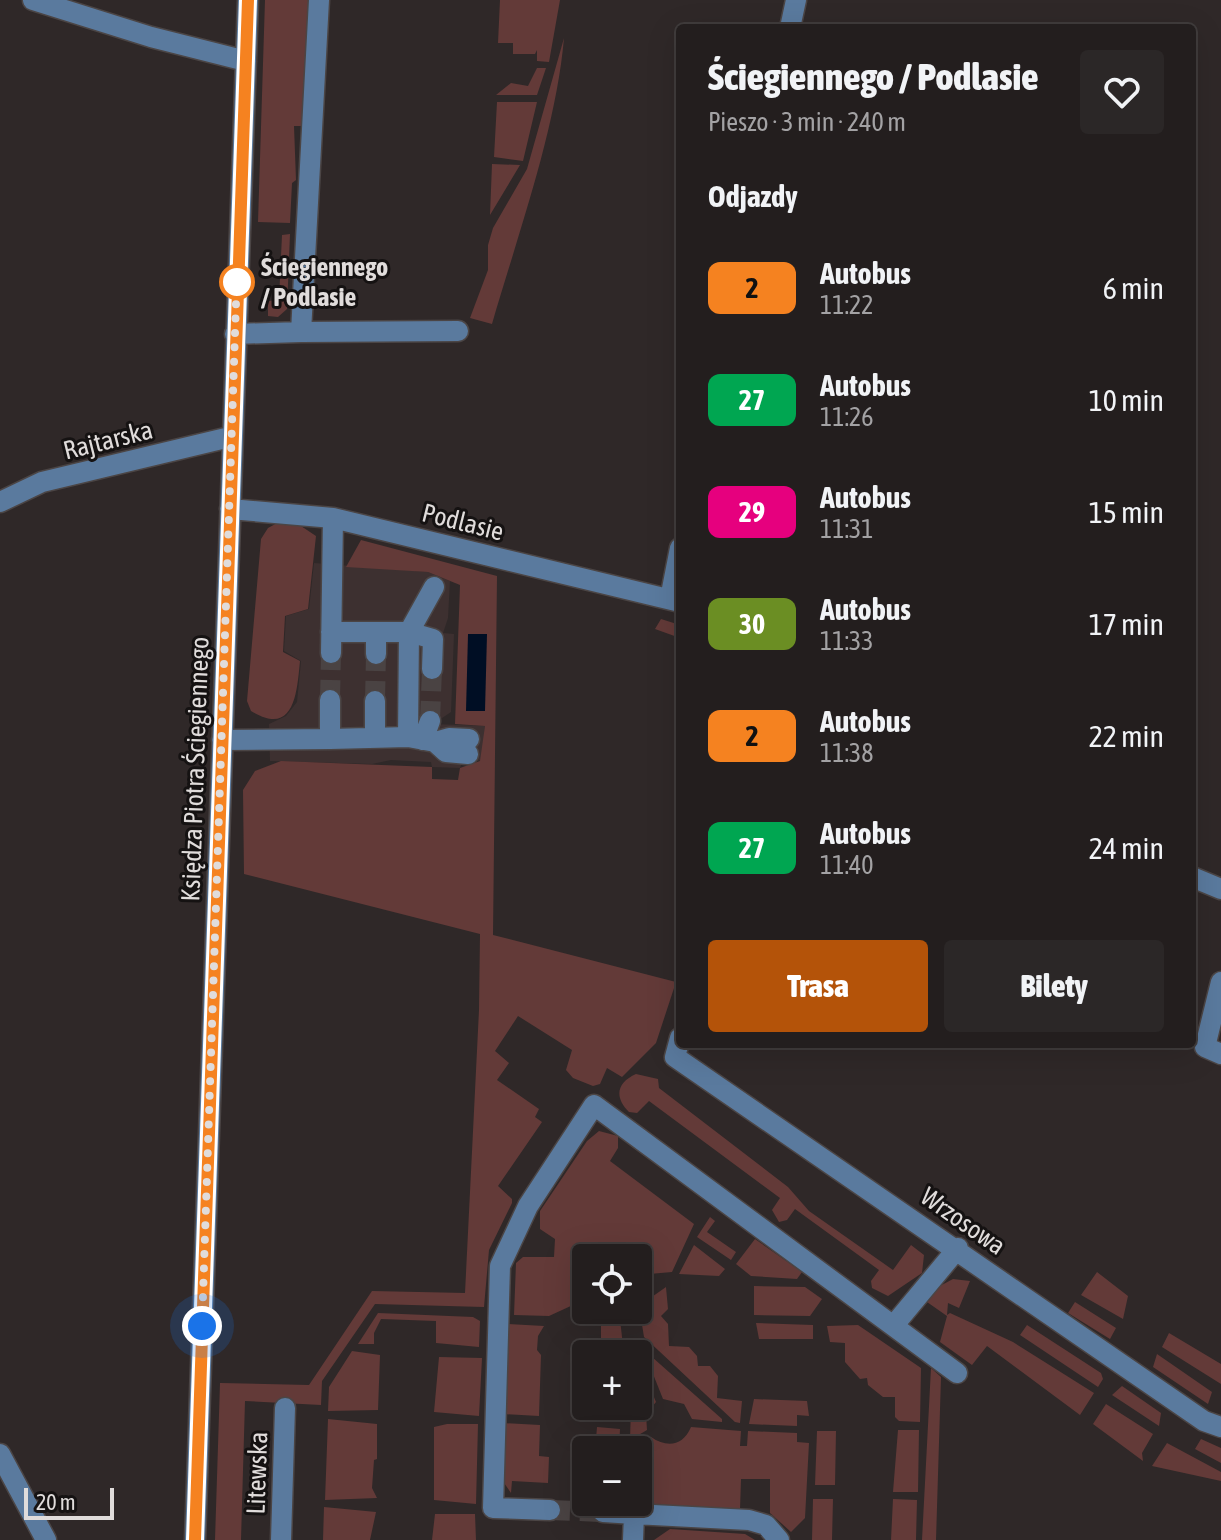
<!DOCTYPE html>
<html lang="pl">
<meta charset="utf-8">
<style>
:root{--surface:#231e1e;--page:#2b2727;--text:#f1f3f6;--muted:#a3a2a4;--line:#403c3c;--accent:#b45309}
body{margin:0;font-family:"Asap Condensed",sans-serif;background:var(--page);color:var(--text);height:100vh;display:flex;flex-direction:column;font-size:30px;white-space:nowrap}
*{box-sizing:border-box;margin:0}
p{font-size:26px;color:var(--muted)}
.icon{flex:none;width:44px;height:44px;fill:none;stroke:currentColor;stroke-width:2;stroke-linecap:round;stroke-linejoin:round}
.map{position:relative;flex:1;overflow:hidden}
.details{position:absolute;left:676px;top:24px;width:520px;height:1024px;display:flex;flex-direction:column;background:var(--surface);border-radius:8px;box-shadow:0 8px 32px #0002,0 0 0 2px var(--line)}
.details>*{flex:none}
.badge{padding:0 16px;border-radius:12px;font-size:28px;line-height:52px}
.tools{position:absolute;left:572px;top:1244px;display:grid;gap:16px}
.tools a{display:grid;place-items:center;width:80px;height:80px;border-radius:8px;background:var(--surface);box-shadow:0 8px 32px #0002,0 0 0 2px var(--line);font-size:40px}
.scale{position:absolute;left:24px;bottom:20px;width:90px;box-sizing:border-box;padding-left:8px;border:4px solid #e0dcdb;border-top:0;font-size:22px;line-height:28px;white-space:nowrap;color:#e0dcdb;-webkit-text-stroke:6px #151212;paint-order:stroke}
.you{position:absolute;width:40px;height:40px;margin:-20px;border:6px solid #fff;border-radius:50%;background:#1a73e8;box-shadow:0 0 0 12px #1a73e833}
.map>.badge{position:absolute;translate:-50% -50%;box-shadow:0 0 0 4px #fff}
h2{padding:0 32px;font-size:30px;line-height:72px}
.round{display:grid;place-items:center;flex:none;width:84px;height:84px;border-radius:8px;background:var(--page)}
.summary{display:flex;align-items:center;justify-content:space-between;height:136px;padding:0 32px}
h1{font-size:38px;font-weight:800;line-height:60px}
.action{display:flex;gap:16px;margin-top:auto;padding:16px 32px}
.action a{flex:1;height:92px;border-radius:8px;background:var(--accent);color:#fff;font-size:32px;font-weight:800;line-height:92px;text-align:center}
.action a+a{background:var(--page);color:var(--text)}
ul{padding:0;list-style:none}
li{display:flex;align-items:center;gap:24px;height:112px;padding:0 32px}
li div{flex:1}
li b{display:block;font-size:30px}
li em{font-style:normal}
li .badge{min-width:88px;font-weight:700;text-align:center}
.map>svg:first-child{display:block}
.built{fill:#3d3030}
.green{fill:#633a38}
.water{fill:#000e24}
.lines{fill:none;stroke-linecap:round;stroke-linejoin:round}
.minor-tunnel{stroke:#4a4343;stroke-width:20;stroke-dasharray:20 10;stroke-linecap:butt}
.minor-casing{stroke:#4b4545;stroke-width:23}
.minor{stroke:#5a7a9e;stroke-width:20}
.line-casing{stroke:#fff;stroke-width:18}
.line{stroke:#f58220;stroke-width:12}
.walk{stroke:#e0dcdb;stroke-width:8;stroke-dasharray:0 14.4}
.stop-dot{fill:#fff;stroke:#f58220;stroke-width:4}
.labels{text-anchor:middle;stroke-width:6;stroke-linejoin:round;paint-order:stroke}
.stop-label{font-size:26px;font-weight:bold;fill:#e0dcdb;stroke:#151212;text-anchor:start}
.street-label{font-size:26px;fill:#e0dcdb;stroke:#151212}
</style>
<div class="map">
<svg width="1221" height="1540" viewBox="0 0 1221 1540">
<rect width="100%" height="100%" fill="#2f2828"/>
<!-- built -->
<path class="built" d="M314,563l114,9 22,9 -2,37 -5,15 11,1 -3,78 -18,12 52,2 -2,34 -21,3 -2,5 -28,-1 -1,-5 -40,-2 -19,4 -102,-3 -1,-37 17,-8 11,-14 4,-41 -17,-10 2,-35 23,-7z"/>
<!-- green -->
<path class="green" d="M265,0h48l-4,126h-15l2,54 -4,3 -2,40 -32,-1z
M500,0h60l-11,62 -12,-1v-11l-2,4h-22v-11h-15z
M564,38c-8,92 -46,196 -72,286l-22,-6 18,-48v-25l5,-17 34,-59z
M537,68h9l-9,27h-41l15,-12 17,3z
M497,102h40l-14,59 -29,-4z
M492,164l28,1 -30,50z
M290,234l-3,75 -9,8 -10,-1v-15l11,-1 3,-65z
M279,522h16l21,14 -8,73 -23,7 -2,36 17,9c-3,30 -5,77 -49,50l-4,-10 14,-162 7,-11z
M361,540l136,36 -4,359 183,47 -20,61 -34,34 -15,-9 -7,16 -7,2 -20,-8 -7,-8 6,-20 -54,-34 -23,35 14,12 -12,17 42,29 -4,8 7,5 -44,64 14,13v4l-23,47 -5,57 -109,-3 -53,77 -1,24 -76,-4 -4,139h-26l5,-157 89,2 63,-94 93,2 14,-283 1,-76 -236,-60 -1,-84 12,-19 26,-10 151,6v12l26,1 2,-12 20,-7 5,-35 -30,-2 5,-139 -32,-13 -82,-5z
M661,619l19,6v13l-25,-9z
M636,1074l22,5 1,9 129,99 21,24 84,59 18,-25 13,10 -2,18 -34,23 -16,-8 -1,-7 8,-11 -84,-61 -8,11 -8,2 -7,-12 8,-12 -131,-97 -12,12 -8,-1c-16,-16 -11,-30 7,-38z
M599,1131l19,5v12l-8,13 84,63 -22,48 -34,3v-17h-52v41l-37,17 -35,-1 2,-52 7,-6h31l1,-18 -15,-10v-18l47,-70z
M710,1217l5,4 -8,11 29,20 -5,8 -34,-23z
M755,1239l47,33 -5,7 -46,-3 -15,-12z
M694,1245l31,24 -6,7 -40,-2z
M1097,1272l31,24 -5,23 -42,-24z
M953,1279l17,2 -11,27 -11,-5 -1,12 3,-2 63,29 81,51 -14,22 -93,-69 -15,19 -32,-23 7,-26 -20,-14 11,-15z
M754,1286l51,1 17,12 -12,17 -56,-1z
M666,1287l2,22 -7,7 7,8 1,22 20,1 8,9 1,10h12l8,10 -1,22 25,3 -2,22 -5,-1 -91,-85 -5,-31z
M1075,1302l41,26 -6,11 -42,-26z
M588,1310h31l4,36 -22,1v-22h-21l-6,-7z
M378,1313l95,4 7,4 -1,26 -43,-4v-22l-55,-2 -7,14v11h-16z
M756,1323l57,2v14h-54z
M507,1324l37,2 -6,10 -1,14 4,5 -2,61 -36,-2z
M858,1325l63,43 -1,54 -21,-1 -4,-4v-20h-12l-15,-12 -1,-7 -7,1 -15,-17v-19l-15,-1 -3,-16z
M1027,1325l74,48 2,6 -5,8 -78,-52z
M1169,1333l52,31v20l-59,-37z
M352,1351l28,4 -2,55 -50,1 1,-24z
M1157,1354l55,38 -4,12 -55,-37z
M439,1357l43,1 -3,58 -45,-4z
M652,1357l70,62v3l-30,-3 -8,-15 -21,-5 -14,-35z
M638,1367l4,1 14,34 -10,12 1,16 -17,10 1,-34h7z
M931,1368l10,9 -5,163h-14z
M1122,1386l39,27 -2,13 -47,-31z
M754,1399l53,2 2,15 -12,-1v11l-48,-2z
M1106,1404l47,30 -11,19 1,8 -50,-37z
M597,1406h24v12l-23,-2z
M328,1419l49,5v35l-3,1 -2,28 5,10 -52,2z
M502,1423l38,2 -1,31 10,1 -1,26 -36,-2 -1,12 -9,-13z
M447,1424h31l-2,80 -42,-4v-73z
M597,1427l23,2 -1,21h-24z
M691,1427l50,4 -1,15h7l1,-15 49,2v9l12,1 -4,75 -14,14 -21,-19v-34h-29l-1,31 -111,-6 9,-2v-52l-8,-2 21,-11c16,11 32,9 40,-10z
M898,1430h21l-1,62h-25z
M817,1431h19l-1,54h-20z
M1201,1439l20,9v15l-26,-14z
M1167,1443l54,29v9l-69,-15z
M813,1499h20l-1,41h-20z
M893,1499l24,1 -1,40h-25z
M324,1507l52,5 -6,28h-47z
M435,1514h40l1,26h-44z
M670,1529l75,5 10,6h-101z"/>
<!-- water -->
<path class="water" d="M468,634h19l-2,77h-19z"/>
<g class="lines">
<!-- minor-tunnel -->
<path class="minor-tunnel" d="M330,700l1,-47
M375,701l1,-47
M430,721l2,-52
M550,1510l53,2"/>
<defs>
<path id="minor" d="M33,0l118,37 95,24
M790,28l6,-28
M301,332l157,-1
M235,334l66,-2 18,-332
M0,502l42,-20 188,-45
M230,509l103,9 347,84
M670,599l10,-51
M376,632v22
M331,653l2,-135
M432,669l1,-30 -24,-7 25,-45
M408,737l27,5 14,-4 20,1
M375,738v-37
M330,739l78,-2 1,-105h-78
M222,740l108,-1v-39
M423,740l7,-19
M435,742l11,10 22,2
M1192,877l29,12
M1221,982l-16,65 16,7
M680,1038l-5,19 529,364 17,6
M894,1325l64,-77
M0,1454l46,86
M550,1510l-57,-2 7,-242 28,-60 66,-101 363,268
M603,1512l31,2 -1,26
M634,1514l115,6 17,5 13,15
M195,1540l53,-1540
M281,1540l4,-132"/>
</defs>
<!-- minor casing -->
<use href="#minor" class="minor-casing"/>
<!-- minor -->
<use href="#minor" class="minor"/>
</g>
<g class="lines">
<defs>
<path id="line" d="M195,1540l53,-1540"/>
</defs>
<!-- line casing -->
<use href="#line" class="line-casing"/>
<!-- line -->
<use href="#line" class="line"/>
<!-- walk -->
<path class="walk" d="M202,1326l35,-1053v9"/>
</g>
<!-- markers -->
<circle class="stop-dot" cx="237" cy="282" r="16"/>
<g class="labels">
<!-- stop labels -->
<g class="stop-label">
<text x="261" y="276">Ściegiennego<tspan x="261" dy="30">/ Podlasie</tspan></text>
</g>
<!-- street labels -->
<g class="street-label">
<text transform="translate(108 440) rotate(-14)" y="9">Rajtarska</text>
<text transform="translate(463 522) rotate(14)" y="9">Podlasie</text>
<text transform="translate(195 769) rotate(-88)" y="9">Księdza Piotra Ściegiennego</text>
<text transform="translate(963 1221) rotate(35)" y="9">Wrzosowa</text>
<text transform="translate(257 1473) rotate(-88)" y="9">Litewska</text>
</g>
</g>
</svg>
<div class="tools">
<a><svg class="icon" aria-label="locate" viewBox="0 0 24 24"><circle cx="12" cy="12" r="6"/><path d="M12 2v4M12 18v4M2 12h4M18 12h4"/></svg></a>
<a>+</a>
<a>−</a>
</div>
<div class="scale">20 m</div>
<div class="you" style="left:202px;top:1326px"></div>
<section class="details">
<div class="summary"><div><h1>Ściegiennego / Podlasie</h1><p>Pieszo · 3 min · 240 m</p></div><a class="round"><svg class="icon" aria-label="heart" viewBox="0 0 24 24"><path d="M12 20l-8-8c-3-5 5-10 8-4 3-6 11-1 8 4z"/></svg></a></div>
<h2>Odjazdy</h2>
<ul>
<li><span class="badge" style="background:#f58220;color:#111">2</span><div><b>Autobus</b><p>11:22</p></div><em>6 min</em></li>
<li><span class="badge" style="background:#00a651;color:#fff">27</span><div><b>Autobus</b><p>11:26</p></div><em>10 min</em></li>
<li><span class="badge" style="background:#e6007e;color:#fff">29</span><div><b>Autobus</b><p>11:31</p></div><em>15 min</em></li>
<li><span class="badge" style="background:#6b8e23;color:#fff">30</span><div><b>Autobus</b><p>11:33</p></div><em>17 min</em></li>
<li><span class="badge" style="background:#f58220;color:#111">2</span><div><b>Autobus</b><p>11:38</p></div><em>22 min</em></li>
<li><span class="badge" style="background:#00a651;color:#fff">27</span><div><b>Autobus</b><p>11:40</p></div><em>24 min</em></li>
</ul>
<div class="action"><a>Trasa</a><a>Bilety</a></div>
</section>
</div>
